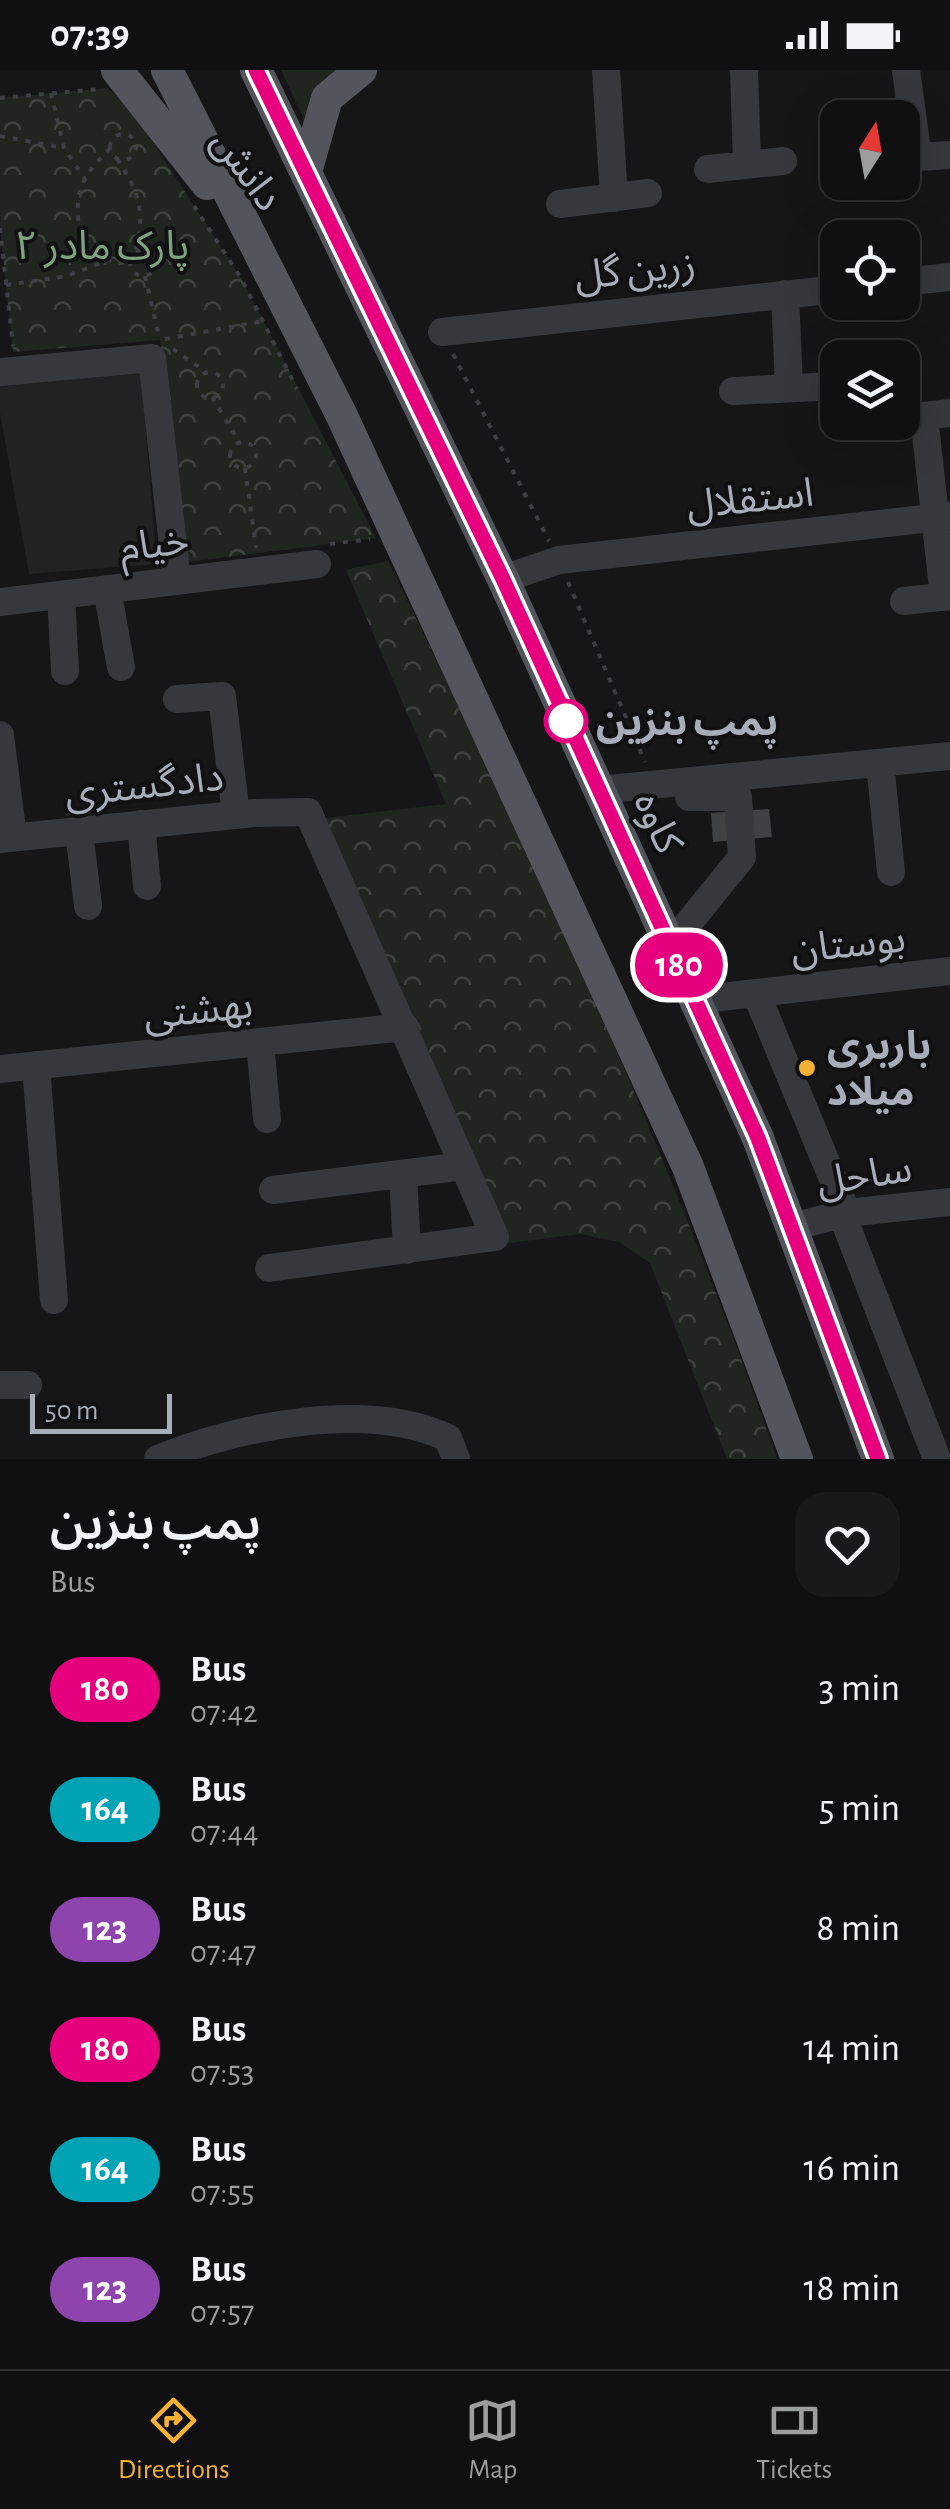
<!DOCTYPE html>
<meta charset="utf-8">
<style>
:root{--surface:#101012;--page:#19191b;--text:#f1f3f6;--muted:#9c9d9f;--line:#303032;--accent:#f2b134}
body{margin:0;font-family:"Alegreya Sans","Noto Sans Arabic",sans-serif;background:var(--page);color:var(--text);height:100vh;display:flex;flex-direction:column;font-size:38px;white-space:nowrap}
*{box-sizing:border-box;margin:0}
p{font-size:32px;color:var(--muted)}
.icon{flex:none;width:55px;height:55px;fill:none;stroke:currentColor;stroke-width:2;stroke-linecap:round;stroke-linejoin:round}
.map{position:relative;height:1389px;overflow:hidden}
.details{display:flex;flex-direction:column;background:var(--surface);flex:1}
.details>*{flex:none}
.badge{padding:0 20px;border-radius:32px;font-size:35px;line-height:65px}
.needle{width:65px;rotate:11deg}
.fabs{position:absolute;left:820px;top:30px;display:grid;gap:20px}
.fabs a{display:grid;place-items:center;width:100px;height:100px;border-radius:20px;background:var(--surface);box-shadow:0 10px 40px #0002,0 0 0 2px var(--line);font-size:50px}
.scale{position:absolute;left:30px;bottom:25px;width:142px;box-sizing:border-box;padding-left:10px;border:5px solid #a8adb8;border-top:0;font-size:28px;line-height:35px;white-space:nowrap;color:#a8adb8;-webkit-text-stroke:8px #111113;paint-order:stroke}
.map>.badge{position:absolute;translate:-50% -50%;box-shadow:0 0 0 5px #fff}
.round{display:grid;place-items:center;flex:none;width:105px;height:105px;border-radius:30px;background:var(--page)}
.summary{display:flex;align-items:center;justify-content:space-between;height:170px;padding:0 50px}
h1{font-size:48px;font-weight:600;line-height:75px}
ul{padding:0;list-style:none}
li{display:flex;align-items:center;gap:30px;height:120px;padding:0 50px}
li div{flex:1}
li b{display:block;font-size:38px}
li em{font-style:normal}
li .badge{min-width:110px;font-weight:700;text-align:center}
.status{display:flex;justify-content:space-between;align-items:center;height:70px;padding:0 50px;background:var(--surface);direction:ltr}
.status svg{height:28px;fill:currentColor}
.tabs{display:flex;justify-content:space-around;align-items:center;height:140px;border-top:2px solid var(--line);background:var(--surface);font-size:28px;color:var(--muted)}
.tabs a{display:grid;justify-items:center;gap:5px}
.tabs .active{color:var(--accent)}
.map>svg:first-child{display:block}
.built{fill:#222225}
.green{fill:#1e261f}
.forest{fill:url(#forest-crowns)}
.building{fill:#404145}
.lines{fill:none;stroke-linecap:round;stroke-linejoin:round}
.path{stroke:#3d3f44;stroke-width:4;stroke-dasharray:5 8;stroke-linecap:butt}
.minor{stroke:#37383d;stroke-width:28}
.major{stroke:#53555c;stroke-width:32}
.line-casing{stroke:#fff;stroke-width:22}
.line{stroke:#e6007e;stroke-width:15}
.stop-dot{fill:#fff;stroke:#e6007e;stroke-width:5}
.poi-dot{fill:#f2b134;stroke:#111113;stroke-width:4}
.labels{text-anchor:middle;stroke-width:8;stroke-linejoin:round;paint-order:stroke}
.street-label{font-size:40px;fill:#a8adb8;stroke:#111113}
.park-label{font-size:40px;fill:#7fa381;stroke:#111113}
.stop-label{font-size:40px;font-weight:bold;fill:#a8adb8;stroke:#111113;text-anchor:start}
.poi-label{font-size:40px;font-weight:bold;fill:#a8adb8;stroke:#111113;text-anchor:start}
</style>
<div class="status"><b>07:39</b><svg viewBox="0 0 49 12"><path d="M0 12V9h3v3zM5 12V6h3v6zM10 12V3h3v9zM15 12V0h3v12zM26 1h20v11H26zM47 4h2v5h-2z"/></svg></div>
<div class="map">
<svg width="950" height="1389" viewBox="0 0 950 1389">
<defs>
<pattern id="forest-crowns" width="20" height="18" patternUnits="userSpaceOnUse" patternTransform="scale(2.5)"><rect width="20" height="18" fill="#1e261f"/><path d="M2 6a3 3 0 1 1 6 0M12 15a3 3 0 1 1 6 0" fill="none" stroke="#3c433d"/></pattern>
</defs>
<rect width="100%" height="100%" fill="#161618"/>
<!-- built -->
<path class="built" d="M140,293l17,201 -128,10 -29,-161v-35z"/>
<!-- green -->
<path class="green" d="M281,0h66l-38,60z"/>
<!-- forest -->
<path class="forest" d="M108,18l26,25 107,165 135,260 -188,24 -28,-222 -147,12 -13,-124v-130z
M388,491c144,293 281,589 389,898h-50l-77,-196 -31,-21 -38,-8 -73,9 -184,-414 2,-11 120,-14 -100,-234z"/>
<!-- building -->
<path class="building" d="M769,739l3,28 -59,5 -2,-29z"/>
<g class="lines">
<!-- path -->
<path class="path" d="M51,23l13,55 21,31
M0,28l100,-9
M110 77a13 13 0 1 1 26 0a13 13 0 1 1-26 0Z
M0,66l64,12
M117,89c22,31 29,56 18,93
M194,136l47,72 56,111
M0,158l13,118
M130 193a13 13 0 1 1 26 0a13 13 0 1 1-26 0Z
M108,190l-28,-24c-6,-45 -1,-55 30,-88
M145,206l14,60
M6,215l61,-9 41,-16 22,4
M165,269l99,-18
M173,279l33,23
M453,284l96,187
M197 315a13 13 0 1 1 26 0a13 13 0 1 1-26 0Z
M212,327l28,46
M230 385a13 13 0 1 1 26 0a13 13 0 1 1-26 0Z
M245,398l11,80
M330,474l40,-5
M568,512l77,180"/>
<!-- minor -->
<path class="minor" d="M606,0l8,128
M744,0l3,93
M906,0l12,88
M902,88l48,-3
M708,99l75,-8
M560,134l88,-11
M902,212l48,-5
M785,224l4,94
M442,262l396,-43
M0,302l152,-14 25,223
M733,321l84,-4
M503,509l56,-19 391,-44
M107,519l14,78
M61,525l4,76
M944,527l-20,-181 26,-3
M904,531l46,-5
M0,532l317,-38
M177,629l45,-3 14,119
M0,665l13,102
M880,693l11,109
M598,720l352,-34
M141,754l6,62
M79,761l9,75
M0,769l254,-26 54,-1 187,425 -226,31
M670,876l72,-89 -4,-60h-49
M756,923l91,220 1,17 89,229
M695,930l255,-29
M260,972l7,77
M36,995l18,235
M0,999l405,-42
M403,1104l4,76
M273,1120l191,-24
M791,1157l56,-14 103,-11
M0,1315h28
M158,1389c79,-33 209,-59 290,-21l8,21"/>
<!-- major -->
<path class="major" d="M117,0l90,114
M167,0l175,346 346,751 109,292
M256,0l247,509 255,559 120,321
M306,102l21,-74 34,-28"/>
</g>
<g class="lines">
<defs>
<path id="line" d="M256,0l247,509 255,559 120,321"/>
</defs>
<!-- line casing -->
<use href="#line" class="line-casing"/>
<!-- line -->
<use href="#line" class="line"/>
</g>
<!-- markers -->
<circle class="stop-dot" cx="566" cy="651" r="20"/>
<circle class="poi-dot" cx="807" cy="998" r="10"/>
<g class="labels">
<!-- street labels -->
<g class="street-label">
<text transform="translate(248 99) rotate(54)" y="14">دانش</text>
<text transform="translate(635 199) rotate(-6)" y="14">زرین گل</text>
<text transform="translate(750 428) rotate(-6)" y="14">استقلال</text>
<text transform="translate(154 473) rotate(-7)" y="14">خیام</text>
<text transform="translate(144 714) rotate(-6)" y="14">دادگستری</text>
<text transform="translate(659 752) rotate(65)" y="14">کاوه</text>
<text transform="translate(848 873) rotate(-6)" y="14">بوستان</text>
<text transform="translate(198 939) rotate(-6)" y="14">بهشتی</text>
<text transform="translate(864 1104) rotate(-9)" y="14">ساحل</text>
</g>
<!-- park labels -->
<g class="park-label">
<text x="102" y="189">پارک مادر ۲</text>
</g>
<!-- stop labels -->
<g class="stop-label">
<text x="596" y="665">پمپ بنزین</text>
</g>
<!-- poi labels -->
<g class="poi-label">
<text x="827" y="989">باربری<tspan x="827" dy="46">میلاد</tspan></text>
</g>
</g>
</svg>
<div class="fabs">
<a><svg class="needle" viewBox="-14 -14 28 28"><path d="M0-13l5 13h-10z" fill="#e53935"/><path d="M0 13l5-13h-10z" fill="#9c9d9f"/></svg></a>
<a><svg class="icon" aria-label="locate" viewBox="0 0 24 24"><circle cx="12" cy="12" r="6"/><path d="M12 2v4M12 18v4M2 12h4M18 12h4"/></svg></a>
<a><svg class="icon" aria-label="layers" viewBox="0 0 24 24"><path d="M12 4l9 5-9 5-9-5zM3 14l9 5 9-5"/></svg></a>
</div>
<div class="scale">50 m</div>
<b class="badge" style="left:679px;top:895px;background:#e6007e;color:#fff">180</b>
</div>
<section class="details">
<div class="summary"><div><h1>پمپ بنزین</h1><p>Bus</p></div><a class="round"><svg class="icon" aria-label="heart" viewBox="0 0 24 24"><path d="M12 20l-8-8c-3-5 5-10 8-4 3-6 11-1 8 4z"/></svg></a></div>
<ul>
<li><span class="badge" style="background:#e6007e;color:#fff">180</span><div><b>Bus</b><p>07:42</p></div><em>3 min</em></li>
<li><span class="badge" style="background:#00a3b4;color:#fff">164</span><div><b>Bus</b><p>07:44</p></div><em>5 min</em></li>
<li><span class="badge" style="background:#8e44ad;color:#fff">123</span><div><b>Bus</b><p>07:47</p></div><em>8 min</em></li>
<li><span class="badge" style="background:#e6007e;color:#fff">180</span><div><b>Bus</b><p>07:53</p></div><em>14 min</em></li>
<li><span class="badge" style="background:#00a3b4;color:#fff">164</span><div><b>Bus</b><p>07:55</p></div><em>16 min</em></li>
<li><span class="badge" style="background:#8e44ad;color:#fff">123</span><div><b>Bus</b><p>07:57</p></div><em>18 min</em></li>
</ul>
</section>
<nav class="tabs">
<a class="active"><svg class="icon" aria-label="directions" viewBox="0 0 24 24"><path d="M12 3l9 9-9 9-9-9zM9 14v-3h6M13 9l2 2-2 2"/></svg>Directions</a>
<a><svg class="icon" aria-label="map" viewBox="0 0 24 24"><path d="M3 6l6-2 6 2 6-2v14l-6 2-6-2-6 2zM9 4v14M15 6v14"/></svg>Map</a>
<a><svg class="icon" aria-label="tickets" viewBox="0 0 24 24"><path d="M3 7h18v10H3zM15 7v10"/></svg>Tickets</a>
</nav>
